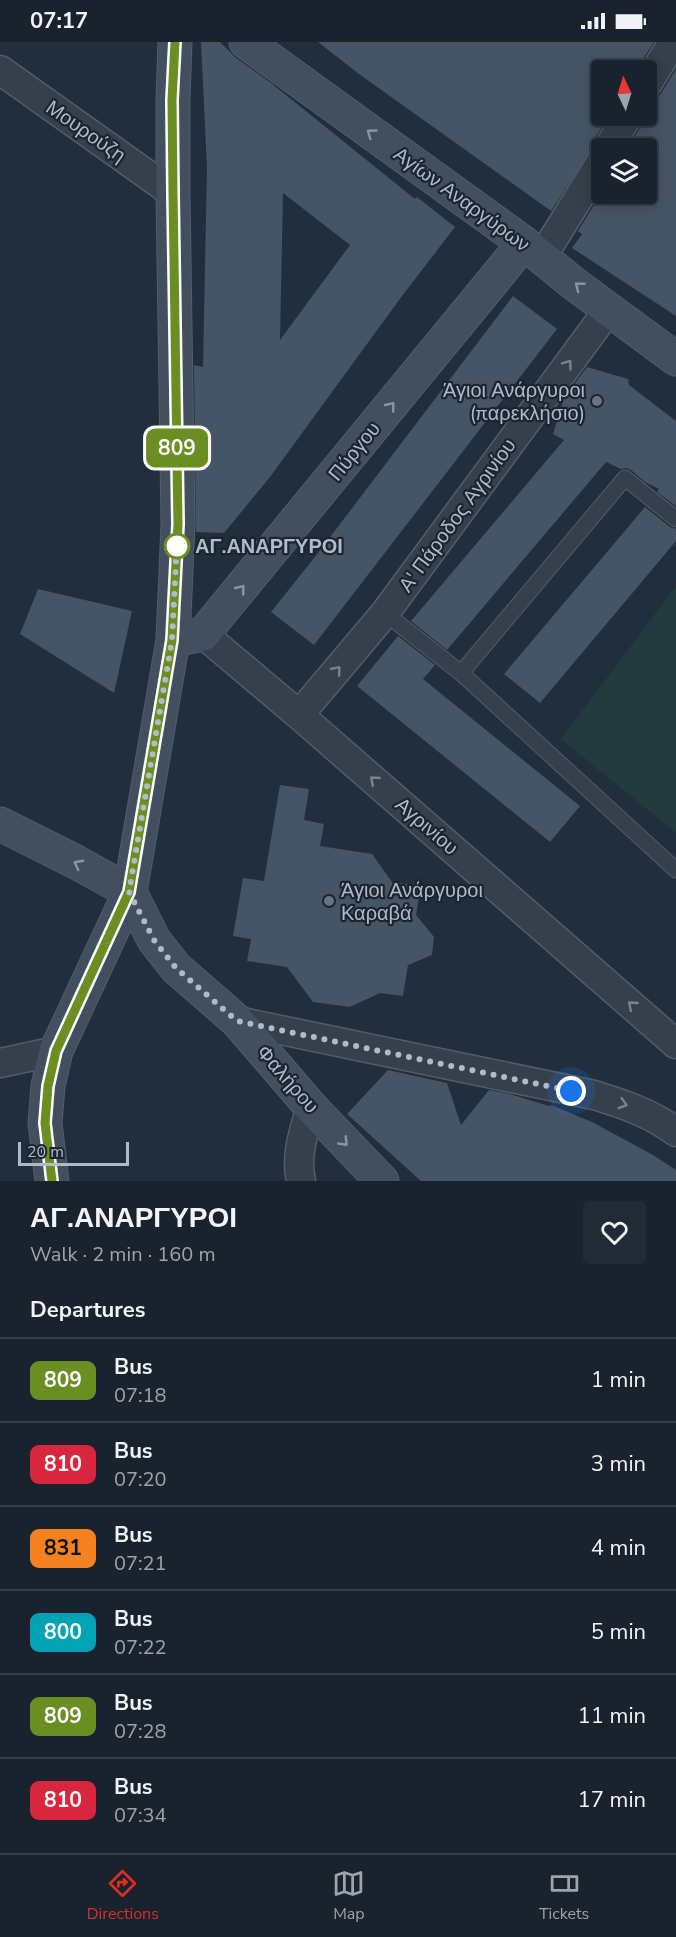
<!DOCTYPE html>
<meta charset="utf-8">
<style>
:root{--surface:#19222d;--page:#222a35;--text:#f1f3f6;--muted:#9fa4aa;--line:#373f49;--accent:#d93025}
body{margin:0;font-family:"Nunito Sans",sans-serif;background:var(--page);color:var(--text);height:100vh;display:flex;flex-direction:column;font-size:22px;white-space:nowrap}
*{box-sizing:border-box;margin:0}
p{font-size:20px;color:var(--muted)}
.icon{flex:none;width:33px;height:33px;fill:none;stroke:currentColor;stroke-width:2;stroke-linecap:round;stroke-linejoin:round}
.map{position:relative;height:1139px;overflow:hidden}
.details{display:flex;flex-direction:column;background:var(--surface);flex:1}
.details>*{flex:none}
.badge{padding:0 12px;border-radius:9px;font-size:21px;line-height:39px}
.needle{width:39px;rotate:356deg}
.fabs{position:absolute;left:591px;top:18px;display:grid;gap:12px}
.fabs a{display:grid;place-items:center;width:66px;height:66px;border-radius:6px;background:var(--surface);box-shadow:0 3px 15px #0003,0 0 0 2px var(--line);font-size:30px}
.scale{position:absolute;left:18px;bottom:15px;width:111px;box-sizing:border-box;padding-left:6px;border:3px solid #b0bac8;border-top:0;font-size:16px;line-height:21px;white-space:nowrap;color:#b0bac8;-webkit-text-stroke:4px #1a2531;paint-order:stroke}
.you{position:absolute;width:30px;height:30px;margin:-15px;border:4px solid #fff;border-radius:50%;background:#1a73e8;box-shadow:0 0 0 9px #1a73e833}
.map>.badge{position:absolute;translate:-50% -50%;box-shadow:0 0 0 3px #fff}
h2{padding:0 30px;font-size:22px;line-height:54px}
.round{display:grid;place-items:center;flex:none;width:63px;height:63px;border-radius:6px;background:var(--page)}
.head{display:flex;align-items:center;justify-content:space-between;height:102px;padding:0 30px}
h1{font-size:28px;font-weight:700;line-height:45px}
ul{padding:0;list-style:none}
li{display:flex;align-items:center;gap:18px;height:84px;padding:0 30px;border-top:2px solid var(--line)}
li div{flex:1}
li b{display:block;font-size:22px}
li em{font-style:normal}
li .badge{min-width:66px;font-weight:700;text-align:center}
.status{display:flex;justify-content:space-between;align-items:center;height:42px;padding:0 30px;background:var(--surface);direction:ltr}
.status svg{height:16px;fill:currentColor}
.tab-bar{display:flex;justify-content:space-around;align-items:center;height:84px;border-top:2px solid var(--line);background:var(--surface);font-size:16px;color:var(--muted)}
.tab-bar a{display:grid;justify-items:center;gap:3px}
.tab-bar .current{color:var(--accent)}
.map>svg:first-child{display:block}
.green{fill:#233b3d}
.building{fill:#465565;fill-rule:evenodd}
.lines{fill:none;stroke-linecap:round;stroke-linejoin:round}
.lane-casing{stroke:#535d6a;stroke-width:17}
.street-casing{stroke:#535d6a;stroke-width:31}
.secondary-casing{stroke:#535d6a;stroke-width:35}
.lane{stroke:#35404c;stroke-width:15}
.street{stroke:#35404c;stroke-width:28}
.secondary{stroke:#424f5f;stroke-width:33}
.oneway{stroke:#8a95a3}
.oneway2{stroke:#798390}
.line-casing{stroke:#fff;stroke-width:14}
.line{stroke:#6b8e23;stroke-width:9}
.walk{stroke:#b0bac8;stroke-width:6;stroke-dasharray:0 10.8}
.worship-dot{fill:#6b7280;stroke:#1a2531;stroke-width:2}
.stop-dot{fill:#fff;stroke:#6b8e23;stroke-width:3}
.labels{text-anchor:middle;stroke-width:4.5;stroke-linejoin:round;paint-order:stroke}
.street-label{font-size:20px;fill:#b0bac8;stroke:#1a2531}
.poi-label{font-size:20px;fill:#b0bac8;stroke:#1a2531;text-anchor:end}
.stop-label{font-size:20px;font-weight:bold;fill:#b0bac8;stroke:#1a2531;text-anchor:start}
</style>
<div class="status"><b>07:17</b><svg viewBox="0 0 49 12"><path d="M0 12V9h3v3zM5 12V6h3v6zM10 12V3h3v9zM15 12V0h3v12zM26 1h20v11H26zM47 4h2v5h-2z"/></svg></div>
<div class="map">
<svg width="676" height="1139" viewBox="0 0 676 1139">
<rect width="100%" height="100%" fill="#212e3c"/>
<!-- green -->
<path class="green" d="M676,544v247l-115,-94z"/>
<!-- building -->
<path class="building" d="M201,0h19l15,15 36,26 144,116 2,-2 38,30 -53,69 -132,181 -46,56 -28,-1 -2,-167 9,2 4,-199zM283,151l67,52 -70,95z
M318,0h336l-18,28h-34v46h7l-15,23 -2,9 -41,63 -192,-137z
M676,27v247l-104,-68 10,-14 -4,-3 24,-39 44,2v-46h-19l15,-23 2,-9h2v-14l8,-2 6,-5z
M513,254l44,33 -243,316 -43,-33 47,-59z
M587,325l41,12 1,6 47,36v85l-19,-14 2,-3 -14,-7 -14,-12 -5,-2 -5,1 -15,-7 -159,188 -36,-29 153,-181 -11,-6 11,-36z
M645,465l25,20 6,2v12l-136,162 -36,-29z
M38,547l94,22 -18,82 -94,-59z
M398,594l37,29 -12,14 157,127 -30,36 -193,-156z
M280,743l29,4 -5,31 20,4 -4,22 52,8 20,28 29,4 -5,29 18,22 -2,18 -24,10 -5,31 -23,-3 -30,14 -37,-5 -26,-35 -40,-6 4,-22 -18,-3 10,-58 21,3z
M388,1028l59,13 14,42 28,-35 21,4 39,12 2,-1 41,17 61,33 23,15v11h-255l-74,-67z"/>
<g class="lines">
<defs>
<path id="lane" d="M385,571l76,60 215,197
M461,631l164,-195 51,41"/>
<path id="street" d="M0,28l173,123
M646,44l27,-44
M608,106l20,-32
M542,215l60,-97
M203,592l96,81 377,329
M299,673l86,-102 224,-304
M237,979l357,74c29,9 57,18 82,37
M0,1021l56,-12
M301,1139c-6,-25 3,-50 10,-74"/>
<path id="secondary" d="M246,0l278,201 49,40 103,76
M173,598l30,-6 321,-391
M0,782l76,38 54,30
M130,850l24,48 22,28 61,53 74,86 71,74
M52,1139l-7,-58 3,-37 8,-35 74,-159 43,-252 5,-116 -5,-331v-93l2,-58"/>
</defs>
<!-- lane casing -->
<use href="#lane" class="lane-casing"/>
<!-- street casing -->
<use href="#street" class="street-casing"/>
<!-- secondary casing -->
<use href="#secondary" class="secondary-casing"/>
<!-- lane -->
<use href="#lane" class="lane"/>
<!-- street -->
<use href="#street" class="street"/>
<!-- secondary -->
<use href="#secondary" class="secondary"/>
</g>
<!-- one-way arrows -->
<defs><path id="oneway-chevron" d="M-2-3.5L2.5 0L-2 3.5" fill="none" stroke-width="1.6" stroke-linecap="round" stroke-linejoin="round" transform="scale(1.5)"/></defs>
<g class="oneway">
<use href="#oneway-chevron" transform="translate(371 91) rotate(-144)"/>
<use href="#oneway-chevron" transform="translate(579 244) rotate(-142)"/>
<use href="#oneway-chevron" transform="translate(391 364) rotate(-51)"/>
<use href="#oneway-chevron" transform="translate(241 547) rotate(-51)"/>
<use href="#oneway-chevron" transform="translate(78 822) rotate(-152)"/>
<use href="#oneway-chevron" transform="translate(344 1100) rotate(46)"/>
</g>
<g class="oneway2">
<use href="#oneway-chevron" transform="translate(568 322) rotate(-54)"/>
<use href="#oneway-chevron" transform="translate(337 628) rotate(-50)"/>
<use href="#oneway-chevron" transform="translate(374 738) rotate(-139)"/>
<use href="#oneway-chevron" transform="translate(632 963) rotate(-139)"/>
<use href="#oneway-chevron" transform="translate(623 1062) rotate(17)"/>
</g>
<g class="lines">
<defs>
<path id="line" d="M52,1139l-7,-58 3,-37 8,-35 73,-159 43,-252 6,-116 -5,-331 -1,-93 3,-58"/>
</defs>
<!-- line casing -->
<use href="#line" class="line-casing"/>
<!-- line -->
<use href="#line" class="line"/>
<!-- walk -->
<path class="walk" d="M177,504v-3l-5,97 -43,252 25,48 22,28 61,53 334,70"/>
</g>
<!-- markers -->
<g class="worship-dot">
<circle cx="597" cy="359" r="6"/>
<circle cx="329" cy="859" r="6"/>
</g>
<circle class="stop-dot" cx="177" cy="504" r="12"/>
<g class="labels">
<!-- street labels -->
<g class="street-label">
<text transform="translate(86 89) rotate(35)" y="7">Μουρούζη</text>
<text transform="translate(462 157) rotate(36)" y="7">Αγίων Αναργύρων</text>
<text transform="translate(354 409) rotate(-51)" y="7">Πύργου</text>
<text transform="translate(457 473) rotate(-54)" y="7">Α' Πάροδος Αγρινίου</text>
<text transform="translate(427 784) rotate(41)" y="7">Αγρινίου</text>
<text transform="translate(288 1037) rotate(49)" y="7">Φαλήρου</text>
</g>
<!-- poi labels -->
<g class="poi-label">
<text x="585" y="355">Άγιοι Ανάργυροι<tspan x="585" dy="23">(παρεκλήσιο)</tspan></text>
<text x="341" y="855" text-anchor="start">Άγιοι Ανάργυροι<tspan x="341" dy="23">Καραβά</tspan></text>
</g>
<!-- stop labels -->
<g class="stop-label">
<text x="195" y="511">ΑΓ.ΑΝΑΡΓΥΡΟΙ</text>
</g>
</g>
</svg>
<div class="fabs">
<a><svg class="needle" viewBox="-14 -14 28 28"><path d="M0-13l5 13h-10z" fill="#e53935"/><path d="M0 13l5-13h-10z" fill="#9fa4aa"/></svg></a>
<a><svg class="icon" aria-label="layers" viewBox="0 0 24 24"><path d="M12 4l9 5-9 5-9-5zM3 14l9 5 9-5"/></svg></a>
</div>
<div class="scale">20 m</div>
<div class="you" style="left:571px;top:1049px"></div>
<b class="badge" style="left:177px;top:406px;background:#6b8e23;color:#fff">809</b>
</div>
<section class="details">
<div class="head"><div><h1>ΑΓ.ΑΝΑΡΓΥΡΟΙ</h1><p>Walk · 2 min · 160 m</p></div><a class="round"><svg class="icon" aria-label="heart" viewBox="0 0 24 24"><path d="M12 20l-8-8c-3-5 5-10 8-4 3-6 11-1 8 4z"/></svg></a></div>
<h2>Departures</h2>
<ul>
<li><span class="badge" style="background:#6b8e23;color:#fff">809</span><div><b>Bus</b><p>07:18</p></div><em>1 min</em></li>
<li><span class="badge" style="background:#d7263d;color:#fff">810</span><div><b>Bus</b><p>07:20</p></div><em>3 min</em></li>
<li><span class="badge" style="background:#f58220;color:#111">831</span><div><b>Bus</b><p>07:21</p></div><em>4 min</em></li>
<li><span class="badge" style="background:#00a3b4;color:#fff">800</span><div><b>Bus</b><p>07:22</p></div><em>5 min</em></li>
<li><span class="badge" style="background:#6b8e23;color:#fff">809</span><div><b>Bus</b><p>07:28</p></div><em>11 min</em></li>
<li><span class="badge" style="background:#d7263d;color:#fff">810</span><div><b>Bus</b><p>07:34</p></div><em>17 min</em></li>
</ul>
</section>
<nav class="tab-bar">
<a class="current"><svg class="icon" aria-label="directions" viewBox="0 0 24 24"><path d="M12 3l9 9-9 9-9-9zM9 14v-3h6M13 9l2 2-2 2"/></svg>Directions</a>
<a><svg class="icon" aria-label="map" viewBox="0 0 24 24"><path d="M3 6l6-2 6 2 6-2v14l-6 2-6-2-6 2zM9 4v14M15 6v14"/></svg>Map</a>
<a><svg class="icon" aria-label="tickets" viewBox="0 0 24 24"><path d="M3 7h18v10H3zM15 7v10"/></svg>Tickets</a>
</nav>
